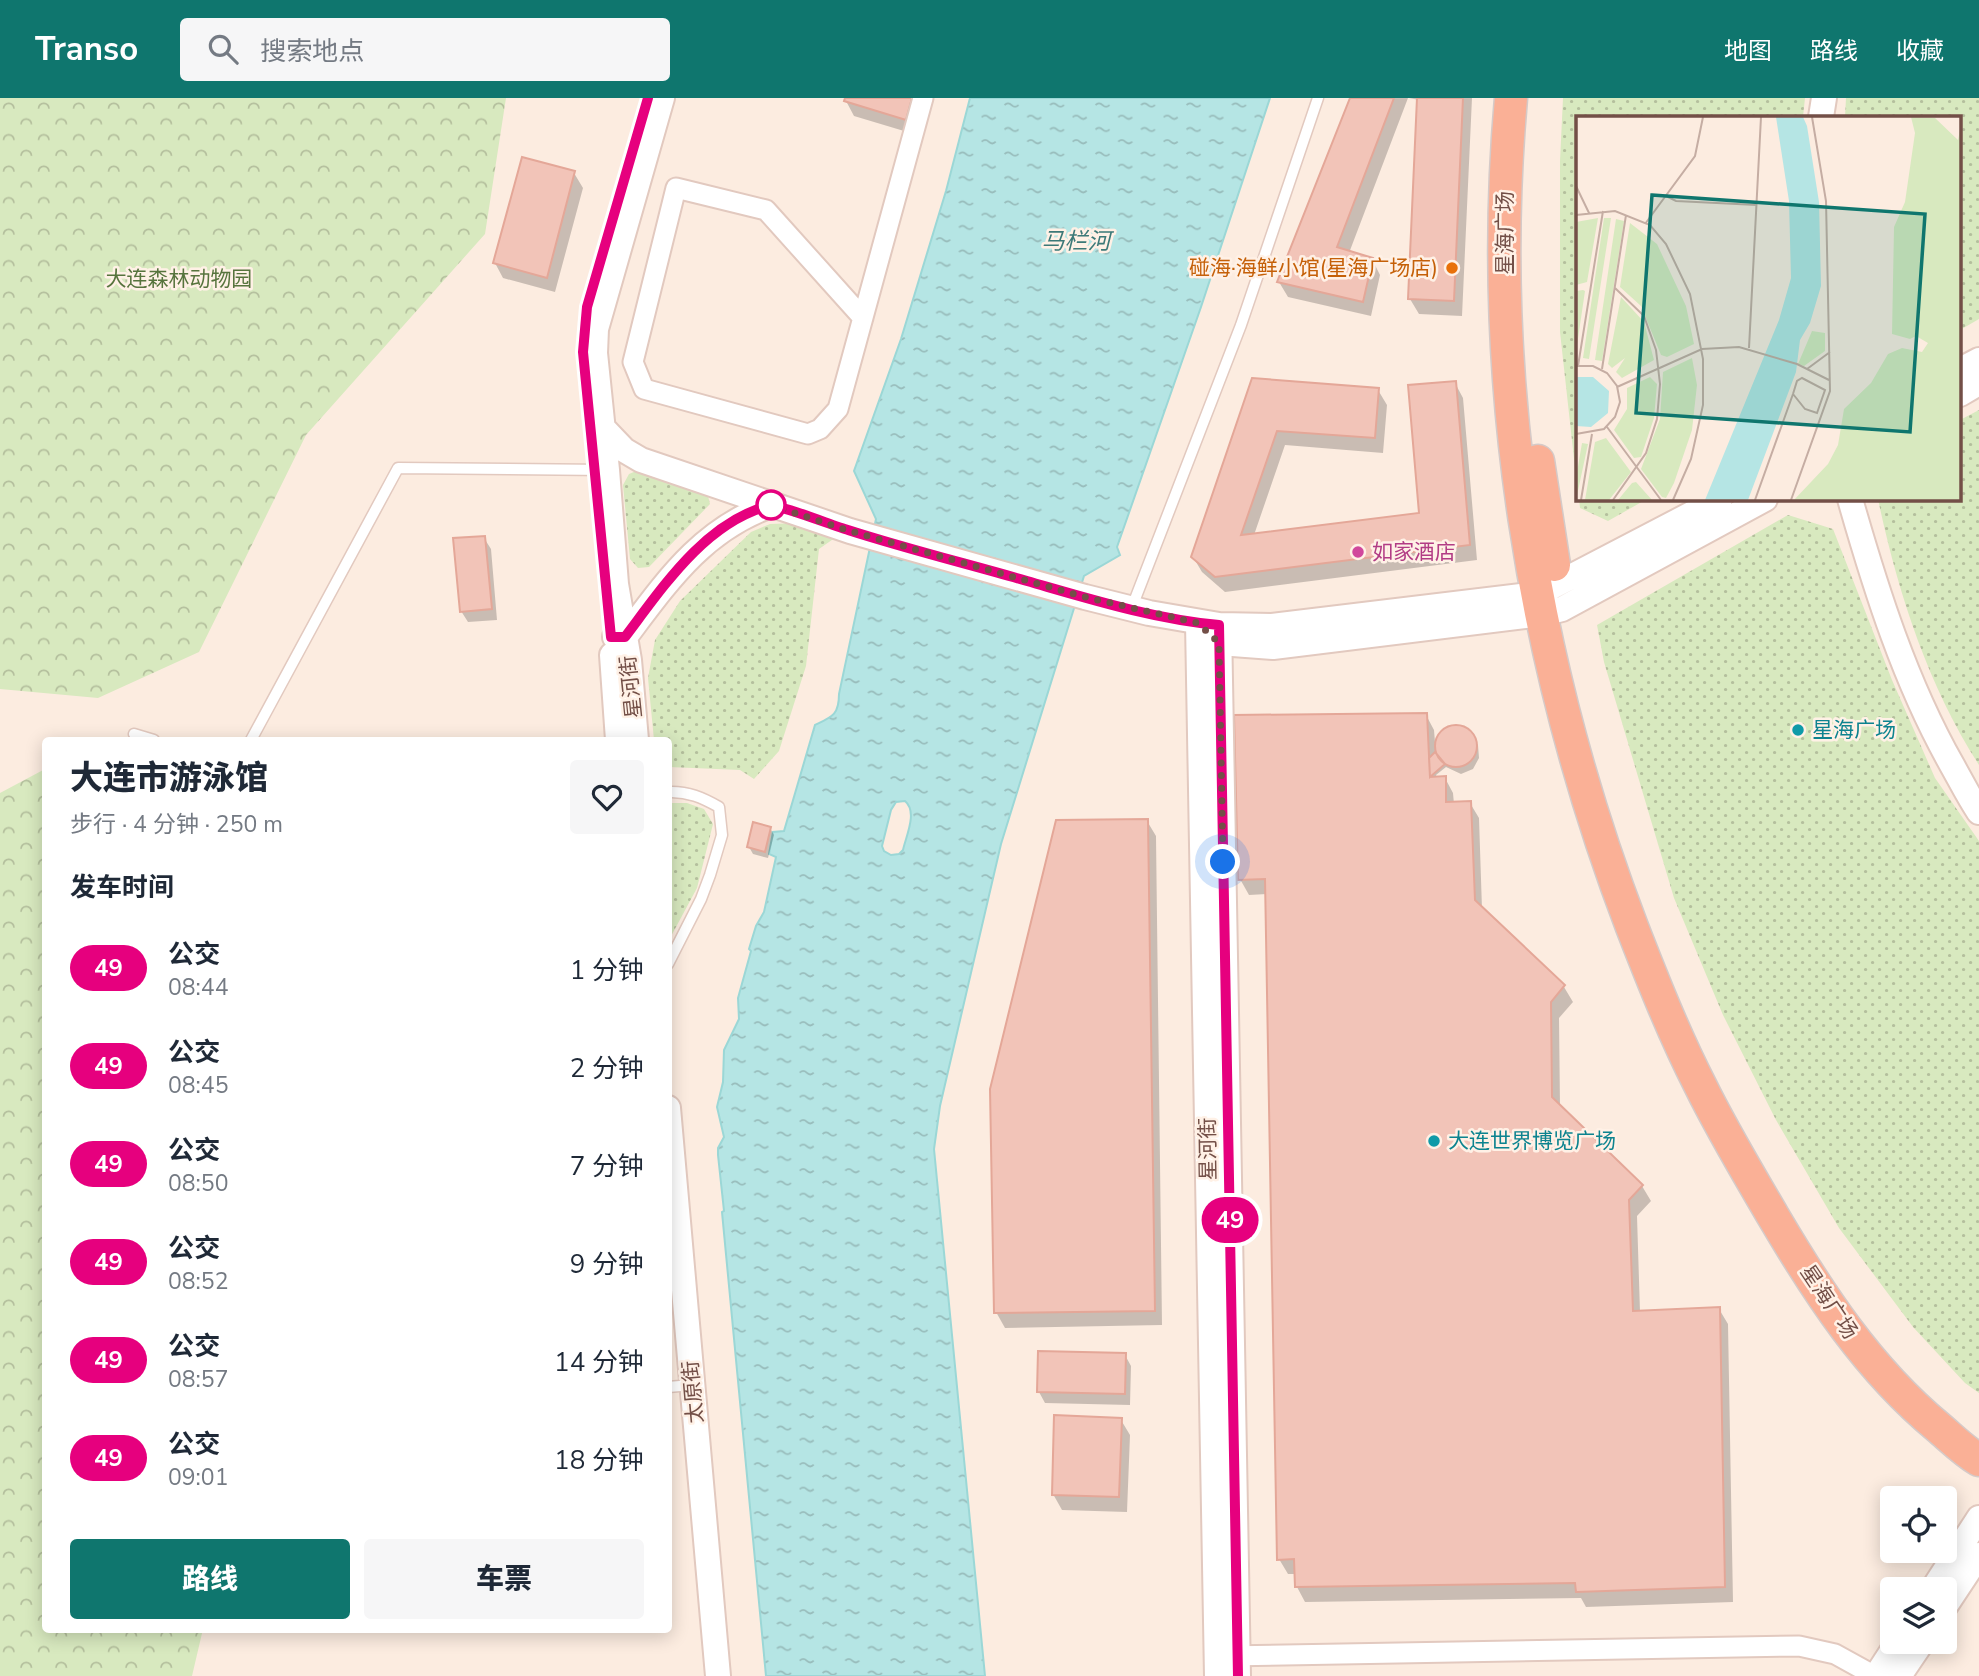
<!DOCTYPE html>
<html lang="zh">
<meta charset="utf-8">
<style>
:root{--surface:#fff;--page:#f6f6f7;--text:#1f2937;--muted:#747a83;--accent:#0f766e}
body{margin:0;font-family:"Nunito Sans","Noto Sans SC",sans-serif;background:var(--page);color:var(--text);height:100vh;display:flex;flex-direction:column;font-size:26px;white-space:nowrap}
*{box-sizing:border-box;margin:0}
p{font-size:23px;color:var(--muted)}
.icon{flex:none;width:38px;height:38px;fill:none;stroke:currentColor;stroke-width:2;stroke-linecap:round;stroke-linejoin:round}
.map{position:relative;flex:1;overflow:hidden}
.panel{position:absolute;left:42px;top:639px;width:630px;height:896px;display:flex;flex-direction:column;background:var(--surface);border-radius:7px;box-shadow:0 4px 18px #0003}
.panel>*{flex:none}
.badge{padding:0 14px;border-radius:23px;font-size:24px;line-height:46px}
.fabs{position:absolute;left:1880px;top:1388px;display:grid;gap:14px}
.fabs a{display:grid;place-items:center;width:77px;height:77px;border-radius:7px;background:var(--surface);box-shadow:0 4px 18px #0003;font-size:35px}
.you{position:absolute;width:35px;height:35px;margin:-18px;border:5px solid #fff;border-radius:50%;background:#1a73e8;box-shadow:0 0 0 10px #1a73e833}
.map>.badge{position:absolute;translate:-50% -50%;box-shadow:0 0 0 4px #fff}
h2{padding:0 28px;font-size:26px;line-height:63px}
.round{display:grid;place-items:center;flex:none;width:74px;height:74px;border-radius:7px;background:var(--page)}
.summary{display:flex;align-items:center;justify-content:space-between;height:119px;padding:0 28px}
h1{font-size:33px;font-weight:800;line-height:52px}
.cta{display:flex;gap:14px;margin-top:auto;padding:14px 28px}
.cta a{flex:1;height:80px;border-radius:7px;background:var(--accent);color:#fff;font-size:28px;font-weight:800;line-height:80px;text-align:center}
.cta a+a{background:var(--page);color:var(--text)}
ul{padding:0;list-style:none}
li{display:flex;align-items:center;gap:21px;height:98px;padding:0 28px}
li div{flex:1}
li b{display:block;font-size:26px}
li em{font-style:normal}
li .badge{min-width:77px;font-weight:700;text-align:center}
header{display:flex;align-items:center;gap:42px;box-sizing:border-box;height:98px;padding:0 35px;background:var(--accent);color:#fff}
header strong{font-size:33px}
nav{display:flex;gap:38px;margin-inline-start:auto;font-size:24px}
.search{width:490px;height:63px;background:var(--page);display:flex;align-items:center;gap:18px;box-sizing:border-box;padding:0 24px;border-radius:7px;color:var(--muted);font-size:26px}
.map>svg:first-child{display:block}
.grass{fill:url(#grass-dots)}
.forest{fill:url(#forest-crowns)}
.water{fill:url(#water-ripples);stroke:#9bd7d6;stroke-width:2;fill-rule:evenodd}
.shadow{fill:#0003}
.building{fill:#f2c4b8;stroke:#e4a798;stroke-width:2}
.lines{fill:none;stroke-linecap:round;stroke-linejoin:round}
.service-casing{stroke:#e2c9bf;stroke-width:13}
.minor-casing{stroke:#e2c9bf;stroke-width:23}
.tertiary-casing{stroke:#e2c9bf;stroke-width:28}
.trunk-casing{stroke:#d5cac8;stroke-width:35}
.service{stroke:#fff;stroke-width:10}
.minor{stroke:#fff;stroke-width:19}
.tertiary{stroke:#fff;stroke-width:24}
.trunk{stroke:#fab096;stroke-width:32}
.line-casing{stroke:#fff;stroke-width:16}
.line{stroke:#e6007e;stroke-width:10}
.walk{stroke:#734f47;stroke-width:7;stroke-dasharray:0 12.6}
.food-dot{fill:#e8710a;stroke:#fff1e6;stroke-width:2.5}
.stop-dot{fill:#fff;stroke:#e6007e;stroke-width:3.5}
.hotel-dot{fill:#d1479c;stroke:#fff1e6;stroke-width:2.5}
.culture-dot{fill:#0f9aa8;stroke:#fff1e6;stroke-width:2.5}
.labels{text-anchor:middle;stroke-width:5;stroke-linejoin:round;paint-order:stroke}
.street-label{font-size:21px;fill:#734f47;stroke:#fff1e6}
.food-label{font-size:21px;fill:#c56008;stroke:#fff1e6;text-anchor:end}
.park-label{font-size:21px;fill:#57743d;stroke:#fff1e6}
.hotel-label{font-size:21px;fill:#b23c85;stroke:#fff1e6;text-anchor:start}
.culture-label{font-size:21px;fill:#0d838f;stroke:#fff1e6;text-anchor:start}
.water-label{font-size:23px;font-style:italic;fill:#3c7978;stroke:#fff1e6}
.inset-road{fill:none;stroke:#c5ada3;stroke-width:2}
.view{fill:#0f766e;fill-opacity:0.15;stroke:#0f766e;stroke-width:3.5}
.inset-edge{fill:none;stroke:#734f47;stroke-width:3.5}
</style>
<header>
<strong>Transo</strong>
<div class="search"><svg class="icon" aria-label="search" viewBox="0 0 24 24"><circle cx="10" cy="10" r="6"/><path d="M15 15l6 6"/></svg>搜索地点</div>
<nav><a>地图</a><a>路线</a><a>收藏</a></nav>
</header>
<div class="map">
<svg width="1979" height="1578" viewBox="0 0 1979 1578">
<defs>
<pattern id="grass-dots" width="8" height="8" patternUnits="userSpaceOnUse" patternTransform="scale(1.75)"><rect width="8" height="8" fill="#d8e9bf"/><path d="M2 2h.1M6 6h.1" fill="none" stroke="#b4bf9d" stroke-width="1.8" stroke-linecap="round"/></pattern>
<pattern id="forest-crowns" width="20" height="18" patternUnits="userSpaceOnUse" patternTransform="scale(1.75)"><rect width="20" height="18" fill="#d8e9bf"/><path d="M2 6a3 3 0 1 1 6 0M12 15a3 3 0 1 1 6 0" fill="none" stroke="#b4bf9d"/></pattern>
<pattern id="water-ripples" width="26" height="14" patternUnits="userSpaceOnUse" patternTransform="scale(1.75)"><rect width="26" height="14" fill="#b5e5e4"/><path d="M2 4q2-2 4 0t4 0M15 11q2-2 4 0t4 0" fill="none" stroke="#98bcbb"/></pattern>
</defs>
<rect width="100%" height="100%" fill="#fcece0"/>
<!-- grass -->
<path class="grass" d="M1563,0h242l-2,19h-225v378l-18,-163v-171z
M1846,0h133v221l-19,11v-213h-115z
M1979,312v355c-51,-79 -82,-175 -101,-266h82v-79z
M641,371l66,23 3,12 -61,63 -11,1 -8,-9 -7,-74 6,-11z
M1579,401h68l-39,22 -28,-13z
M1788,417l45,14 59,151 43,98 44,63v552l-14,-10 -52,-56 -74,-99 -63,-108 -53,-105 -49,-117 -70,-236 -7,-37z
M799,425l40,12 -20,14 -13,117 -27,85 -25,28 -14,-9 -71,-3 -1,-27h-14l-6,-62 7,-38 25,-39 71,-69 19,-8z
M672,705h15l17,6 9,15 -16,64 -28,52 -1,-134z"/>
<!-- forest -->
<path class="forest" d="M0,0h506l-21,136 -179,201 -107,217 -101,46 -98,-9z
M45,671l1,860h157l-11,47h-192v-883z"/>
<!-- water -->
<path class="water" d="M970,0h300l-69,209 -84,240 3,8 -36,21 -83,268 -61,262 -6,43 51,527h-219l-44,-464 2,-1 -6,-56v-7l6,-11 -7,-30 6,-25 1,-32 15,-31 -1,-21 13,-47 -2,-2 7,-23 8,-14 12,-55 -7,-3 4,-22 11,-1 31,-106c17,-8 24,-10 24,-31l37,-175 -22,-48 47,-132 45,-148zM905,703c13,11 1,35 -2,49l-4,4 -8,1 -7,-4 -2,-5 9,-36 5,-8z"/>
<!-- shadow -->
<path class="shadow" d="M847,0h78l-11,36 -60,-18 -8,-15z
M1352,0h56l-59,155 23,6 8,16 -9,41 -83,-19 -9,-15z
M1409,0h63l-10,218 -43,-2 -9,-15 9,-199z
M574,75l9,15 -28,104 -52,-14 -8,-15z
M1253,282l125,10 9,15 -4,48 -98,-8 -31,90 167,-21 34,-131 8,15 14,162 -252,32 -23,-20 -9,-15z
M484,440l7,11 6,71 -29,2 -7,-11z
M1426,617l8,15 1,12 11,-13 5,-2 13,1 14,17 1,13 -6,11 -12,5 -15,-7 -10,8 1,3h8l8,15 1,11 16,-1 9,15 3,91 82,78 9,15 -14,16 1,89 82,79 9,15 -14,15 3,96 79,-3 9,15 5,278 -147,5 -5,-9 -276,4 -8,-15 -1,-13h-8l-9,-15 -12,-665 -18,1 -9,-16z
M1147,723l9,15 6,489 -157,3 -9,-16z
M770,730l4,7 -6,23 -15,-4 -4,-7z
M1125,1257l6,11 -1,39 -85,-2 -6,-11z
M1121,1322l9,15 -3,77 -65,-2 -9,-16z"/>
<!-- building -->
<path class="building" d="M845,0h67l-6,22 -62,-19z
M1350,0h44l-57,149 36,11 -10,44 -86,-20z
M1417,0h46l-9,203 -46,-2z
M522,59l53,14 -28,107 -54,-15z
M1252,280l127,10 -4,50 -98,-7 -36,104 178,-22 -11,-128 48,-4 14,164 -255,32 -24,-20z
M485,438l7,73 -32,3 -7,-74z
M1427,615l3,64 16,-1v26l25,-1 4,99 90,85 -14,17 1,95 91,88 -14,15 4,111 87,-4 5,280 -149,5 -1,-9 -280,4 -1,-28 -17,1 -12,-681 -27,1 -4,-165z
M1435 648a21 21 0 1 1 42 0a21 21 0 1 1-42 0Z
M1435,654l10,12 -15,13 -1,-19z
M1148,721l7,492 -161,2 -4,-224 66,-269z
M753,724l18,5 -6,25 -18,-5z
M1038,1253l88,2 -1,41 -88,-2z
M1054,1317l68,3 -3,79 -67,-2z"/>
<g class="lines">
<defs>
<path id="service" d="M1132,509l109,-282 77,-227
M134,636l20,6
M251,642l147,-272 209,2
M668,694c20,-1 35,6 51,15l3,28 -12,40 -9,24 -33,65
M668,1289l24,-2"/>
<path id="minor" d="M863,220l-97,-108 -90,-22 -43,174 11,27 164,45 12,-5 18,-20 85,-311
M1225,1558l574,-10 36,8 40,22"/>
<path id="tertiary" d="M1821,19l3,-19
M1960,272l19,-10
M1960,296l19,-11
M602,329l22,23 17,10 209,71 235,66 64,16 70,12 53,1 266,-32 182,-95
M1850,401c26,91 55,183 102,266 9,16 17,32 27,47
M1198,525l19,1053
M1219,527l19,1051
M1209,535l10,10 54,4 269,-33 20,-5 203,-110
M615,539h10c43,-57 77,-107 146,-132
M612,557l6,85
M636,642l-7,-80 -13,-76 -9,-114 -12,-117 1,-24 66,-231
M668,1010l50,568
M1933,1491l46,-71
M1944,1510l35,-53
M1876,1578l22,-34
M1899,1578l23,-34"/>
<path id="trunk" d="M1511,0c-25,281 21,567 121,829 21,54 42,107 68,158 22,45 48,88 73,131 46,78 95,153 165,211 13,11 26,24 41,33
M1538,363l16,104"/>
</defs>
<!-- service casing -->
<use href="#service" class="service-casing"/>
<!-- minor casing -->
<use href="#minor" class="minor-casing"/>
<!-- tertiary casing -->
<use href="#tertiary" class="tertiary-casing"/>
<!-- trunk casing -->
<use href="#trunk" class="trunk-casing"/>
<!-- service -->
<use href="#service" class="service"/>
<!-- minor -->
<use href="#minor" class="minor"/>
<!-- tertiary -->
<use href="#tertiary" class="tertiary"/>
<!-- trunk -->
<use href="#trunk" class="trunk"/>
</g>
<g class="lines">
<defs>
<path id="line" d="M648,0l-61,209 -4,45 28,285h14c38,-50 79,-113 142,-131 11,-3 66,20 81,24 59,19 120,34 179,51 63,18 127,38 192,44l19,1051"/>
</defs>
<!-- line casing -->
<use href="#line" class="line-casing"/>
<!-- line -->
<use href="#line" class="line"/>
<!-- walk -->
<path class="walk" d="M771,407l79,26 235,66 113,26 21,20 4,219"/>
</g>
<!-- markers -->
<circle class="food-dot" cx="1452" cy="170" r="7"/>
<circle class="stop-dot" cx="771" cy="407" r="14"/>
<circle class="hotel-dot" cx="1358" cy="454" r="7"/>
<g class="culture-dot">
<circle cx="1798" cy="632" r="7"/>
<circle cx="1434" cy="1043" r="7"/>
</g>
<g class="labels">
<!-- street labels -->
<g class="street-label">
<text transform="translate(1505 135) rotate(-90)" y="7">星海广场</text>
<text transform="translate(631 589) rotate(-96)" y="7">星河街</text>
<text transform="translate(1208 1051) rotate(-91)" y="7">星河街</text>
<text transform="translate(1829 1204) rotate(56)" y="7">星海广场</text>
<text transform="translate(693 1294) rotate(-95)" y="7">太原街</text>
</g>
<!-- food labels -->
<g class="food-label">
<text x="1438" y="177">碰海·海鲜小馆(星海广场店)</text>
</g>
<!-- park labels -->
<g class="park-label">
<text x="179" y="188">大连森林动物园</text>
</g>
<!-- hotel labels -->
<g class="hotel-label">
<text x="1372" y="461">如家酒店</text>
</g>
<!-- culture labels -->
<g class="culture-label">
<text x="1812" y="639">星海广场</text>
<text x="1448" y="1050">大连世界博览广场</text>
</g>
<!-- water labels -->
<g class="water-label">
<text x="1076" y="151">马栏河</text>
</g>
</g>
<!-- overview -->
<g transform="translate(1576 18)">
<rect width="385" height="385" fill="#fcece0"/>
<path d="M22,102l-11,64 -11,3v-63zM28,102h7l-22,141 -6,-1zM40,103l8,2 -22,140 -7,-1zM54,107l27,21 29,62 8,38 -27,13 -6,-2 -20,-49 -21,-19zM7,174l2,1 -9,61v-61zM45,181l23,25 10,38 -32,18 -6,-6 9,-14 -13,10 -4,-4zM236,215l13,2v18l-21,15 -6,-2zM116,242l5,27 -5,45 -18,53 -8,15 -4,-1 -21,-28 19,-50 3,-47zM74,261l7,7 -3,34 -13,39 -7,1 -20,-28 13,-21v-21zM30,322l25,34 -22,28h-24l10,-58zM6,327l6,1 -12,56v-22zM60,366l16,18h-34l14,-17z" fill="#d8e9bf"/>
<path d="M335,1l24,1 23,22 3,-15v375h-167l34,-36 10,-19 6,-36 27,-26 17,-29 14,-6 20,4 6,-9 -12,-7 -6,3 -18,-5 2,-107 11,-25 10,-69z" fill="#d8e9bf"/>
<path d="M200,1h27l4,9 12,76 2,84 -11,37 -10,17 -4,32 -48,128h-43l74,-180 12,-42 -2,-77zM0,261h17l16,14 -1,22 -17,14 -15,-1z" fill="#b5e5e4"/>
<path class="inset-road" d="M0,70l13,27M90,80l10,5 81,4M0,99l39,-4 35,14 16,19 24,50 13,65v46l-12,54 -18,41M69,108l50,-68 8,-39M173,232l12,-231M0,250h17l14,7 10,13 3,16 -5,15 -11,12 -28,5M2,250l25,-155M26,253l24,-154M231,253l23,-17M41,271l85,-38 37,-2 58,17 32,16M31,311l54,73M5,384l11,-66M37,384l33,-47 11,-34 3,-35 -4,-34 -12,-34 -29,-28M179,384l38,-106 4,-13 5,-3 23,12 -8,23 -12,-4 -12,-15M215,384l39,-109 -4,-190 -14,-84"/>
<path class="view" d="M76,79l273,19 -15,218 -274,-19z"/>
<rect width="385" height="385" class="inset-edge"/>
</g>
</svg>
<div class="fabs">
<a><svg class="icon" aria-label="locate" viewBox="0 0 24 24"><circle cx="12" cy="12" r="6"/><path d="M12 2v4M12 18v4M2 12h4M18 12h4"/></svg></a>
<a><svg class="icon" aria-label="layers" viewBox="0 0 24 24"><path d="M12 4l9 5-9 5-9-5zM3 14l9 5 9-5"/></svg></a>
</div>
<div class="you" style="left:1223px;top:764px"></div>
<b class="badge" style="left:1230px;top:1122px;background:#e6007e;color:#fff">49</b>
<section class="panel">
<div class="summary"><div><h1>大连市游泳馆</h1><p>步行 · 4 分钟 · 250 m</p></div><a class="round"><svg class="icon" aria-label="heart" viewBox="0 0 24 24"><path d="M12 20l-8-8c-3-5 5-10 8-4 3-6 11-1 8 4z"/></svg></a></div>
<h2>发车时间</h2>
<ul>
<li><span class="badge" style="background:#e6007e;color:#fff">49</span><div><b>公交</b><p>08:44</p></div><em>1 分钟</em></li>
<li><span class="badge" style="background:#e6007e;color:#fff">49</span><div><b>公交</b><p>08:45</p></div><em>2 分钟</em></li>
<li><span class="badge" style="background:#e6007e;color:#fff">49</span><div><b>公交</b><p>08:50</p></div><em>7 分钟</em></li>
<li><span class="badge" style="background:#e6007e;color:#fff">49</span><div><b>公交</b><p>08:52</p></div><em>9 分钟</em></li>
<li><span class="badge" style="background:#e6007e;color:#fff">49</span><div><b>公交</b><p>08:57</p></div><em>14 分钟</em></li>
<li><span class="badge" style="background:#e6007e;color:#fff">49</span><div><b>公交</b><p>09:01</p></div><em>18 分钟</em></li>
</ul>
<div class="cta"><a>路线</a><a>车票</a></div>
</section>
</div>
